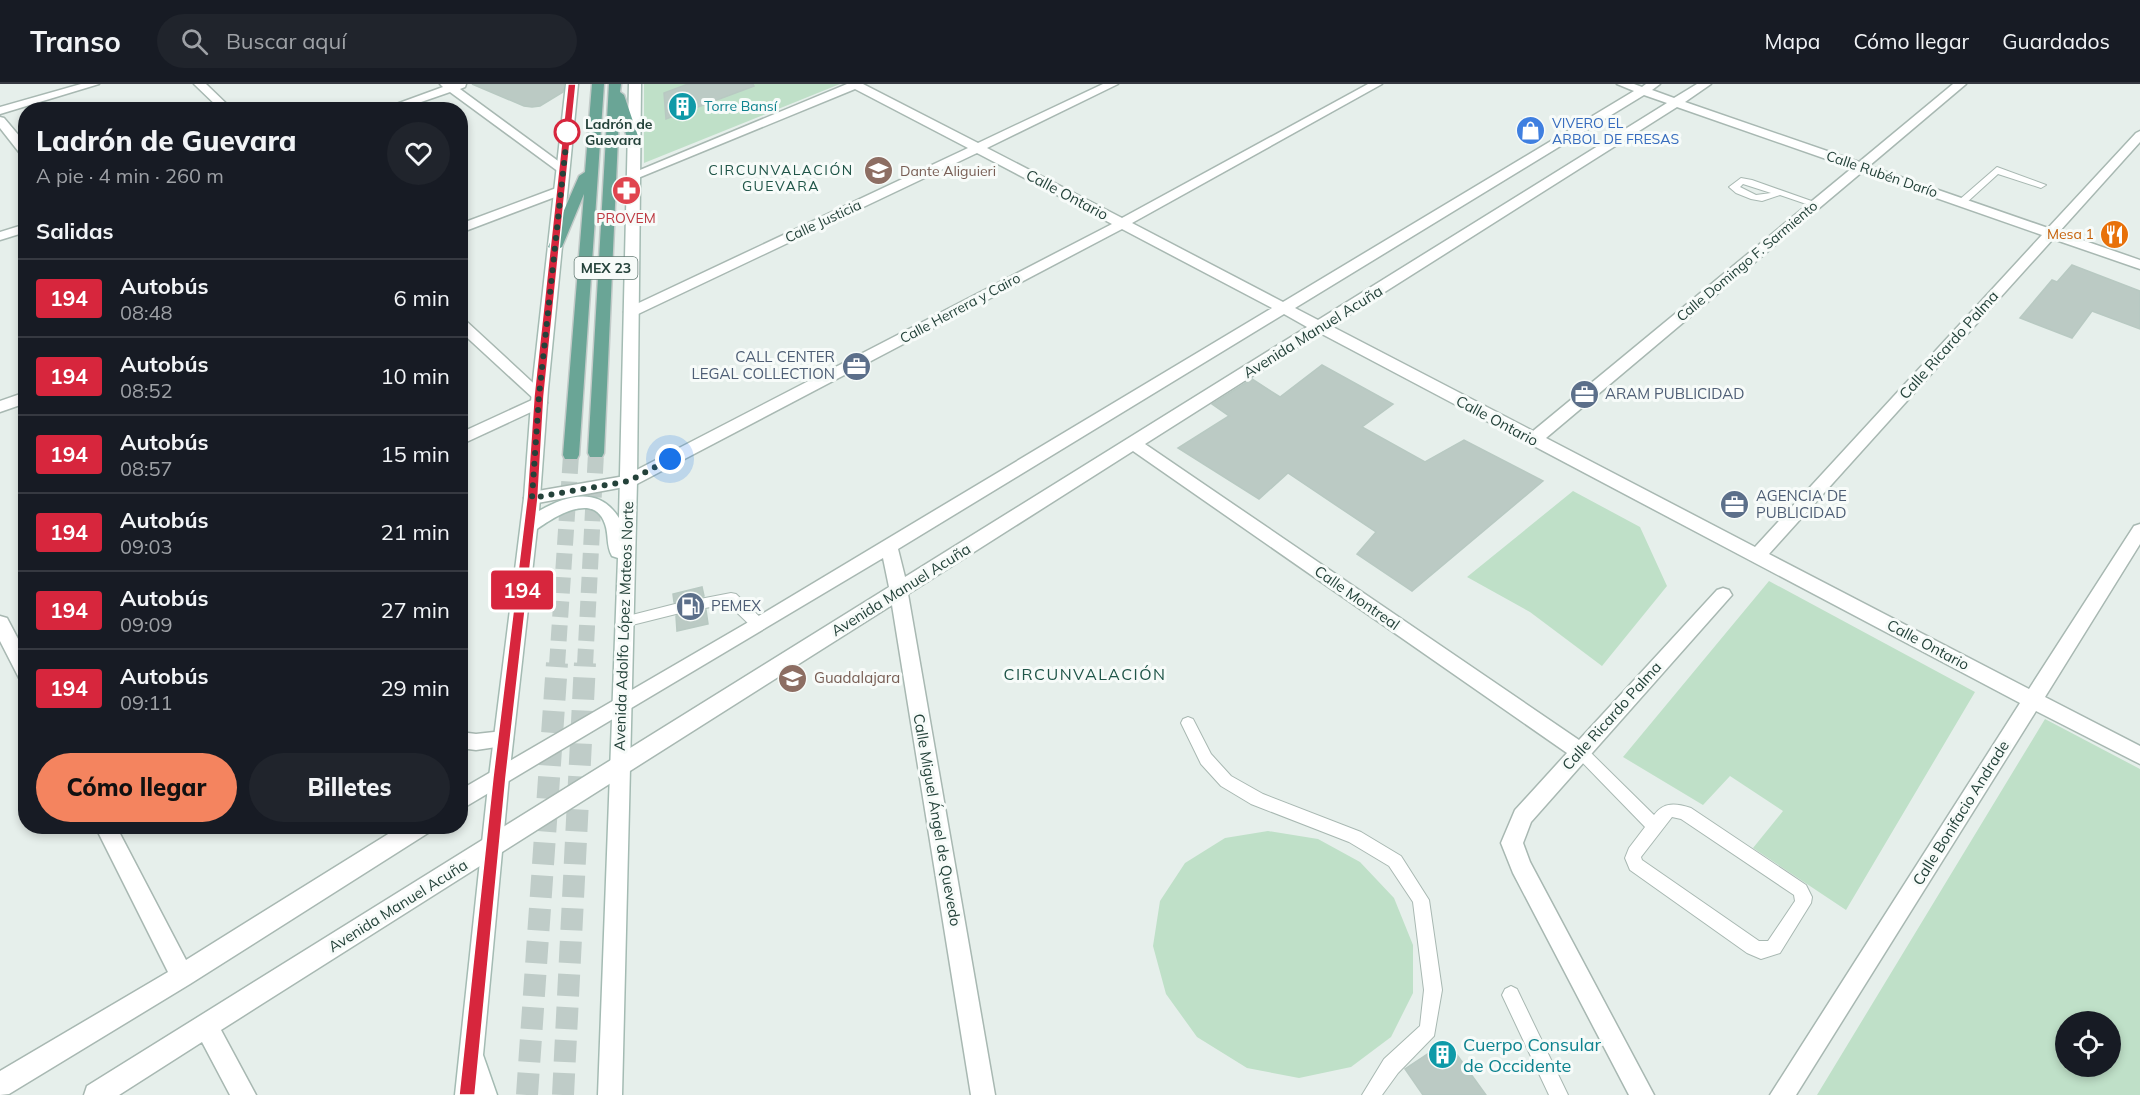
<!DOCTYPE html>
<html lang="es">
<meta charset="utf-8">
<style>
:root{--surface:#171b24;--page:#20242c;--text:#f1f3f6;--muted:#9ea1a6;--line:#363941;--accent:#f4845f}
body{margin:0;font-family:Mulish,sans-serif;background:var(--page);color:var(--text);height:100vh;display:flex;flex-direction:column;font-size:22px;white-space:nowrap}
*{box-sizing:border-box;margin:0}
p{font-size:20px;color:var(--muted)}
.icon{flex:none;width:33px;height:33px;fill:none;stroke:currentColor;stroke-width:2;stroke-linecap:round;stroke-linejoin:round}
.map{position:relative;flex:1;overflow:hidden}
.side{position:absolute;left:18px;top:18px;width:450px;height:732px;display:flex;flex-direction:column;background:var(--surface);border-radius:24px;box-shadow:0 3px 9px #0003}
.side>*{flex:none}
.badge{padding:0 12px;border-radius:4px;font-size:21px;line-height:39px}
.fabs{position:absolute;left:2055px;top:927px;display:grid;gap:12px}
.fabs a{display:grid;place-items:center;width:66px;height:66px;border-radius:50%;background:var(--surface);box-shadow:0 3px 9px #0003;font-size:30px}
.you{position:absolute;width:30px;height:30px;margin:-15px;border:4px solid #fff;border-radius:50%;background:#1a73e8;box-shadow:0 0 0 9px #1a73e833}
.map>.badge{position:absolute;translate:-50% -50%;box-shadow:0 0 0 3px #fff}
h2{padding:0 18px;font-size:22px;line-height:54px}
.round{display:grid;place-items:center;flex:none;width:63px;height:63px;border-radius:32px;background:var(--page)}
.summary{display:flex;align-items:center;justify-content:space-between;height:102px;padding:0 18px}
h1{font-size:28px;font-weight:800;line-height:45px}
.button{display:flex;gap:12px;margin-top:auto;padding:12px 18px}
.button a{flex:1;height:69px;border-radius:36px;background:var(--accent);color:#111;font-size:24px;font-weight:800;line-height:69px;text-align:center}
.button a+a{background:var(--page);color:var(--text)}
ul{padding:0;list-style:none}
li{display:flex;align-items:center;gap:18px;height:78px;padding:0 18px;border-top:2px solid var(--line)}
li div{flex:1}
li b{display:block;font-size:22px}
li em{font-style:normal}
li .badge{min-width:66px;font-weight:700;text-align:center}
header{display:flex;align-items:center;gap:36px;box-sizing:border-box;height:84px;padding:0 30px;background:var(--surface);border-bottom:2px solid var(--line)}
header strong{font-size:28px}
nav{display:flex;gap:33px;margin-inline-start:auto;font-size:21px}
.search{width:420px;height:54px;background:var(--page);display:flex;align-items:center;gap:15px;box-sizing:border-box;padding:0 21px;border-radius:33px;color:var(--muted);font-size:22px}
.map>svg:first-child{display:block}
.green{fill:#bfe0c8;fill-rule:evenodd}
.building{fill:#bbcac4;stroke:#b8c9c2;stroke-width:1.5}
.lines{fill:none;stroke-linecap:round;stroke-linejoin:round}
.primary-tunnel-far1{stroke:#bfccc8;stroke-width:16;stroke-dasharray:16 8;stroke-linecap:butt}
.primary-tunnel{stroke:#bfccc8;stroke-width:22;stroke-dasharray:22 11;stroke-linecap:butt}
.service-casing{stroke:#a8b8b2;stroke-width:2}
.minor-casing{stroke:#a8b8b2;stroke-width:3}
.secondary-casing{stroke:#a4bbb3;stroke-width:3}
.primary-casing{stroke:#c2cac8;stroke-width:3}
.service{fill:#fff;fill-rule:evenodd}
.minor{fill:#fff;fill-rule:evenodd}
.secondary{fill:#fff;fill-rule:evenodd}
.primary{fill:#6aa596;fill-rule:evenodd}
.line{fill:#d7263d;stroke:#fff;stroke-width:1.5}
.walk{stroke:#24423a;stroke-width:6;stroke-dasharray:0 10.8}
.stop-dot{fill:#fff;stroke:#d7263d;stroke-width:3}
.labels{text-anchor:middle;stroke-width:6;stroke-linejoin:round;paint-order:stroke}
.far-culture-label{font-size:14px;fill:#0d838f;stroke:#f7fbf9;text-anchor:start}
.far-shop-label{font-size:14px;fill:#366cbe;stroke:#f7fbf9;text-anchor:start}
.far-stop-label{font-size:14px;font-weight:bold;fill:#24423a;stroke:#f7fbf9;text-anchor:start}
.far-neighbourhood-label{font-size:14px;letter-spacing:1.5px;fill:#1f5548;stroke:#f7fbf9}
.far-education-label{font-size:14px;fill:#785e54;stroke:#f7fbf9;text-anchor:start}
.far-street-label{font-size:14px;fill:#24423a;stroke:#f7fbf9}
.far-health-label{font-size:14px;fill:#be3a42;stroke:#f7fbf9}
.far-food-label{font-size:14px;fill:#c56008;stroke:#f7fbf9;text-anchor:end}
.shield{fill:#f7fbf9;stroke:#637a73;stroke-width:1.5}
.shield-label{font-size:14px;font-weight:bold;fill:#24423a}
.street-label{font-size:15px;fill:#24423a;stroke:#f7fbf9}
.service-label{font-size:15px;fill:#4e5e75;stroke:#f7fbf9;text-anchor:start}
.education-label{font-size:15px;fill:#785e54;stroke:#f7fbf9;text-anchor:start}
.neighbourhood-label{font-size:16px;letter-spacing:1.5px;fill:#1f5548;stroke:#f7fbf9}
.near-culture-label{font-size:18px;fill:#0d838f;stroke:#f7fbf9;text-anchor:start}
</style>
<header>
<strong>Transo</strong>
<div class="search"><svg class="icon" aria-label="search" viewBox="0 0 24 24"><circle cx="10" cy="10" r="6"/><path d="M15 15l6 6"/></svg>Buscar aquí</div>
<nav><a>Mapa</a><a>Cómo llegar</a><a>Guardados</a></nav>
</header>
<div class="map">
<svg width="2140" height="1011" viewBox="0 0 2140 1011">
<rect width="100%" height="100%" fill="#e6efeb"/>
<!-- green -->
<path class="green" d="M644,0h196l-196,79z
M1573,407l67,36 27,59 -65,80 -72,-54 -63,-35z
M1769,497l206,111 -129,218 -93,-62 30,-37 -53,-35 -27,29 -80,-48z
M2045,635l95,50v326h-323zM2066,938h44v44h-44z
M1268,747l50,8 42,23 34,36 19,47v48l-22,44 -40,30 -52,11 -52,-10 -50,-31 -31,-43 -13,-48 7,-45 25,-38 40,-25z"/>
<!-- building -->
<path class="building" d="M472,0h92l-1,8 -23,14 -8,1 -8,-1z
M688,0h65l1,2 -88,33 -2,-26z
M2072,181l68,26v38l-48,-18 -20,27 -52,-20 32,-38 5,2z
M1322,281l71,39 -31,23 63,35 39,-22 79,41 -131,110 -55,-37 19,-22 -88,-59 -29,26 -81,-51 51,-32 -17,-12 40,-25 28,18z
M702,503l2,9 -6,2 -2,6 4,5 6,1 2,14 -31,7 -1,-15 6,-2 2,-6 -4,-5 -6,-1 -1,-8z
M1447,957l39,54h-63l-18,-26z"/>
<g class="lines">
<!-- primary-tunnel-far1 -->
<path class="primary-tunnel-far1" d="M557,581l14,-210
M585,581l11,-212"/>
<!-- primary-tunnel -->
<path class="primary-tunnel" d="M527,1011l30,-432
M563,1011l22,-432"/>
<defs>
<path id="service" d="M1997,83l49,18 -5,3 -43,-14 -33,30h-6v-4z
M1741,94l11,2 68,24 -5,3 -35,-12 -18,6 -11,-2 -15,-6 -7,-6zM1743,100l28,9 -15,2 -16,-8z
M731,509l5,1 28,27 2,4 -2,4h-10l-26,-25 -23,4 -5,-1 -2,-4 2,-4z
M675,520l5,1 2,4 -2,4 -56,14 -5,-1 -2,-4 2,-4 5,-1z
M1188,633l5,2 18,35 20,22 32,18 98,38 40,24 28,44 13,90 -8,46 -36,37 -16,22h-20l22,-36 36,-33 4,-36 -11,-88 -24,-36 -40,-24 -98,-38 -30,-18 -20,-22 -20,-41 2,-4z
M1580,661l5,2 69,68c10,-13 21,-12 37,-7l115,77 6,12 -1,6 -31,50 -19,6 -14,-6 -117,-83 -5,-12 4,-10 16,-21 -70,-72 -3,-4 3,-4zM1672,733l9,2 113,76 1,6 -27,40h-9l-117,-81 -1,-3z
M1511,902l6,3 51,106h-19l-47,-100 3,-6z"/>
<path id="minor" d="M81,0h18l-99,30v-7z
M194,0h12l27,26h-12z
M440,0h26l-1,3 -5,2 109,80 -2,3h-8l-109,-80 -52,18h-18l63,-23z
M847,0h16l115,59 125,-59h15l-131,64 135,70 246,-134h14l-250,139 151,79 351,-211 -17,-7h17l8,3 4,-3h14l-8,6 22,8 23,-14h14l-26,18 174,60 94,-78h13l-97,82 179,62 88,-95 4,-2v11l-81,90 81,28v9l-87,-30 -284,315 260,135 105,-163 6,-2v20l-95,153 95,49v18l-104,-53 -240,384h-26l250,-392 -700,-370 -175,111 434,296 138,-150 6,-2 6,2 3,5 -201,227 -8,21 7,19 124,233h-25l-116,-222 -12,-30 14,-33 52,-57 -434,-302 -225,143 87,501h-24l-79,-490 -671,425 35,65h-26l-28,-53 -83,53h-35l3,-9 802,-499 -6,-29 -423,252v-20l292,-170 520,-312 -150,-79 -487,256 -103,19 -6,-2 -2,-4 2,-4 6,-2 93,-16 487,-252 -135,-71 -341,162h-10l-2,-3 2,-3 342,-161 -113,-59 -217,89h-8l-2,-3zM1644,11l23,8 -349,217 -23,-12zM1677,23l175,61 -319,263 -202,-105zM1862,88l180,63 -287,312 -209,-109zM1284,230l23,13 -402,250 -7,-28z
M0,33l4,1 22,26v12h-4l-22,-28z
M559,103l6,4 -2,3 -103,39v-9z
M26,140v8l-26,8v-8z
M460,235l5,1 79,73 3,10 -3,3 -84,39v-12l74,-34 -74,-68z
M26,308v11l-26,9v-11z
M0,532l7,2 19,36v26l-7,-2 -19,-37z
M503,647l7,2 3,6 -3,6 -34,5 -16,-2v-16l16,2z
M95,742h21l70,134 215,-134h29l-2,7 -238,151 -181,110 -9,1v-24l168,-99z"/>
<path id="secondary" d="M566,0h12l-30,305 -9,122c28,-16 60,-25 80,7l10,-434h12l-4,397 -15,614h-24l20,-537 -6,-2c-6,-10 -3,-21 -7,-32 -11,-33 -51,-7 -68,5l-28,248 -26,278 14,40h-42l34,-318 35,-279 8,-109z"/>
<path id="primary" d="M592,0h12l-25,371 -2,4h-12l-2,-4 21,-261 -22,53 -7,4 -7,-4 31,-71 6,-4z
M609,0h12l-1,8 4,3 16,47 -6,4 -4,-1 -11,-30 -15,338 -2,4h-12l-2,-4z"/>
</defs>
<!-- service casing -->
<use href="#service" class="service-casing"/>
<!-- minor casing -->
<use href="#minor" class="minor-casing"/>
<!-- secondary casing -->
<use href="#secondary" class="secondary-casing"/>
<!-- primary casing -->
<use href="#primary" class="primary-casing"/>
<!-- service -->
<use href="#service" class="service"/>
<!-- minor -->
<use href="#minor" class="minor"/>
<!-- secondary -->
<use href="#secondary" class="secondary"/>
<!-- primary -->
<use href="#primary" class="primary"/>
</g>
<!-- line -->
<path class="line" d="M568,0h8l-32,312 -6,102 -32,279 -31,318h-16l34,-318 34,-279 7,-102z"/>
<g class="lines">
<!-- walk -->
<path class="walk" d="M567,48l1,-6 -29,270 -7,102 97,-17 41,-22"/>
</g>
<!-- icons -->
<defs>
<symbol id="building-disc" viewBox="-11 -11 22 22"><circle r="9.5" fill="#0f9aa8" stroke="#f7fbf9"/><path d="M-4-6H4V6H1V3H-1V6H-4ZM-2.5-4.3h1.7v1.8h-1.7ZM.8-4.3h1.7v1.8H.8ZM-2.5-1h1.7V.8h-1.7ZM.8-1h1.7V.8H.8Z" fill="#fff"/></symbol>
<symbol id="shop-disc" viewBox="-11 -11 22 22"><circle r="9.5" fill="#3f7fe0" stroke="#f7fbf9"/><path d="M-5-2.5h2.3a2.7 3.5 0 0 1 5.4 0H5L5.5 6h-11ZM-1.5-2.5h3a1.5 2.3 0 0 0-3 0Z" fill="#fff"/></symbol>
<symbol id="school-disc" viewBox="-11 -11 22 22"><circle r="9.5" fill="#8d6e63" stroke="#f7fbf9"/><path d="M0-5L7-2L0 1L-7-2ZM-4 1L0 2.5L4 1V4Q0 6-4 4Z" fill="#fff"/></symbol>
<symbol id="pharmacy-disc" viewBox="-11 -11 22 22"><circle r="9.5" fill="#e0444e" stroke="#f7fbf9"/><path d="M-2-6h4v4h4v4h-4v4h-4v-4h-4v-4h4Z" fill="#fff"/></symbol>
<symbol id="restaurant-disc" viewBox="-11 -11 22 22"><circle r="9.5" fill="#e8710a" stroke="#f7fbf9"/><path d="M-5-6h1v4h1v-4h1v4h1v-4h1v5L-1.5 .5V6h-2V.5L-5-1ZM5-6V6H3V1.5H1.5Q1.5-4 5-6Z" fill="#fff"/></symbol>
<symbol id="office-disc" viewBox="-11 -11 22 22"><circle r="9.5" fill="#5c6f8a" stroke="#f7fbf9"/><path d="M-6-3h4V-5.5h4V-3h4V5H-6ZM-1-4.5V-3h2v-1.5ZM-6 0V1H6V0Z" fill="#fff"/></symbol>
<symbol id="fuel-disc" viewBox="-11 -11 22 22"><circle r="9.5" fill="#5c6f8a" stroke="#f7fbf9"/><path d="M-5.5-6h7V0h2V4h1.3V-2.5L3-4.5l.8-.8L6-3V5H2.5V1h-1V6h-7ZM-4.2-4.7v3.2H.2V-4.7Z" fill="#fff"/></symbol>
</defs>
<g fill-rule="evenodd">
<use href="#building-disc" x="666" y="6" width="33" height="33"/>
<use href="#shop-disc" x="1514" y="30" width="33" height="33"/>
<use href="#school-disc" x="862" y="70" width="33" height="33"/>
<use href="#pharmacy-disc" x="610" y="90" width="33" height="33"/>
<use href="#restaurant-disc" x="2098" y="134" width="33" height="33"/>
<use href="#office-disc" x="840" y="266" width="33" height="33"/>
<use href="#office-disc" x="1568" y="294" width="33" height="33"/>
<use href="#office-disc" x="1718" y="404" width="33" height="33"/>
<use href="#fuel-disc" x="674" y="506" width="33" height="33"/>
<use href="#school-disc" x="776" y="578" width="33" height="33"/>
<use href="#building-disc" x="1426" y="954" width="33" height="33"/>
</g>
<!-- markers -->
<circle class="stop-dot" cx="567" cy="48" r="12"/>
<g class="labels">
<!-- far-culture labels -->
<g class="far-culture-label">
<text x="704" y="27">Torre Bansí</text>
</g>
<!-- far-shop labels -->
<g class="far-shop-label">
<text x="1552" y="44">VIVERO EL<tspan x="1552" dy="16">ARBOL DE FRESAS</tspan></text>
</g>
<!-- far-stop labels -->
<g class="far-stop-label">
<text x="585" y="45">Ladrón de<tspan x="585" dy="16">Guevara</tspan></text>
</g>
<!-- far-neighbourhood labels -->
<g class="far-neighbourhood-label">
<text x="781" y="91">CIRCUNVALACIÓN<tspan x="781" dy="16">GUEVARA</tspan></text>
</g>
<!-- far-education labels -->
<g class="far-education-label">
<text x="900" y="92">Dante Aliguieri</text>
</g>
<!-- far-street labels -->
<g class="far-street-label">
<text transform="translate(1882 90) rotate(19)" y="5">Calle Rubén Darío</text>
<text transform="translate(823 137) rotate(-25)" y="5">Calle Justicia</text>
<text transform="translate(1747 177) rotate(-40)" y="5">Calle Domingo F. Sarmiento</text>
<text transform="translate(960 224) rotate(-28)" y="5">Calle Herrera y Cairo</text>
</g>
<!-- far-health labels -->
<g class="far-health-label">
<text x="626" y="139">PROVEM</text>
</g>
<!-- far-food labels -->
<g class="far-food-label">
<text x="2094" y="155">Mesa 1</text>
</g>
<!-- shield labels -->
<rect class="shield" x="574.5" y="173" width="63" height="22" rx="4.5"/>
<g class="shield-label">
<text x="606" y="189">MEX 23</text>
</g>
<!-- street labels -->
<g class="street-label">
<text transform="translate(1067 111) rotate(28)" y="5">Calle Ontario</text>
<text transform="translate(1313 248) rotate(-32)" y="5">Avenida Manuel Acuña</text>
<text transform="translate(1949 261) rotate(-48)" y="5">Calle Ricardo Palma</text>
<text transform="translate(1497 337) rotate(28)" y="5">Calle Ontario</text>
<text transform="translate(901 506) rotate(-32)" y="5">Avenida Manuel Acuña</text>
<text transform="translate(1357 514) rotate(35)" y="5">Calle Montreal</text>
<text transform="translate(624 542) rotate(-88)" y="5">Avenida Adolfo López Mateos Norte</text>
<text transform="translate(1928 561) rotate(28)" y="5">Calle Ontario</text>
<text transform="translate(1612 632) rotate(-48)" y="5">Calle Ricardo Palma</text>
<text transform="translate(1961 729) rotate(-58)" y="5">Calle Bonifacio Andrade</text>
<text transform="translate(937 736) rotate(80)" y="5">Calle Miguel Ángel de Quevedo</text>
<text transform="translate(398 822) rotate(-32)" y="5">Avenida Manuel Acuña</text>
</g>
<!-- service labels -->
<g class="service-label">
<text x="835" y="278" text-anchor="end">CALL CENTER<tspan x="835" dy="17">LEGAL COLLECTION</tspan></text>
<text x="1605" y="315">ARAM PUBLICIDAD</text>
<text x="1756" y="417">AGENCIA DE<tspan x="1756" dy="17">PUBLICIDAD</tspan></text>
<text x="711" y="527">PEMEX</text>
</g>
<!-- education labels -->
<g class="education-label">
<text x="814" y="599">Guadalajara</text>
</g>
<!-- neighbourhood labels -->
<g class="neighbourhood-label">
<text x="1085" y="596">CIRCUNVALACIÓN</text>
</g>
<!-- near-culture labels -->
<g class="near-culture-label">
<text x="1463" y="967">Cuerpo Consular<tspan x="1463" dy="21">de Occidente</tspan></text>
</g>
</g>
</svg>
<div class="fabs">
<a><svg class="icon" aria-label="locate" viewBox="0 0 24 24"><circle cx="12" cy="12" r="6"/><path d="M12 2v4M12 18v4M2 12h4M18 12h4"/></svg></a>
</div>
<div class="you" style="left:670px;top:375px"></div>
<b class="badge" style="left:522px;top:506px;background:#d7263d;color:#fff">194</b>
<section class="side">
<div class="summary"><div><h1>Ladrón de Guevara</h1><p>A pie · 4 min · 260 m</p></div><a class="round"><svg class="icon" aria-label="heart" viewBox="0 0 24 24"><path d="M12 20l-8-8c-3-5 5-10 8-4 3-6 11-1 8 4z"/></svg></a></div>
<h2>Salidas</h2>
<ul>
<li><span class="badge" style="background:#d7263d;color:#fff">194</span><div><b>Autobús</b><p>08:48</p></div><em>6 min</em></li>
<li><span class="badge" style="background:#d7263d;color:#fff">194</span><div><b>Autobús</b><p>08:52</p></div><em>10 min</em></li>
<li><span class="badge" style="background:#d7263d;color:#fff">194</span><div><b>Autobús</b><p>08:57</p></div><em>15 min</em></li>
<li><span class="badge" style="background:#d7263d;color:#fff">194</span><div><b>Autobús</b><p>09:03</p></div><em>21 min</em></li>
<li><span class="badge" style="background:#d7263d;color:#fff">194</span><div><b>Autobús</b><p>09:09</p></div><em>27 min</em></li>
<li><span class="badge" style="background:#d7263d;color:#fff">194</span><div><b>Autobús</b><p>09:11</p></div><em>29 min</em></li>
</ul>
<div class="button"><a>Cómo llegar</a><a>Billetes</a></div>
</section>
</div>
